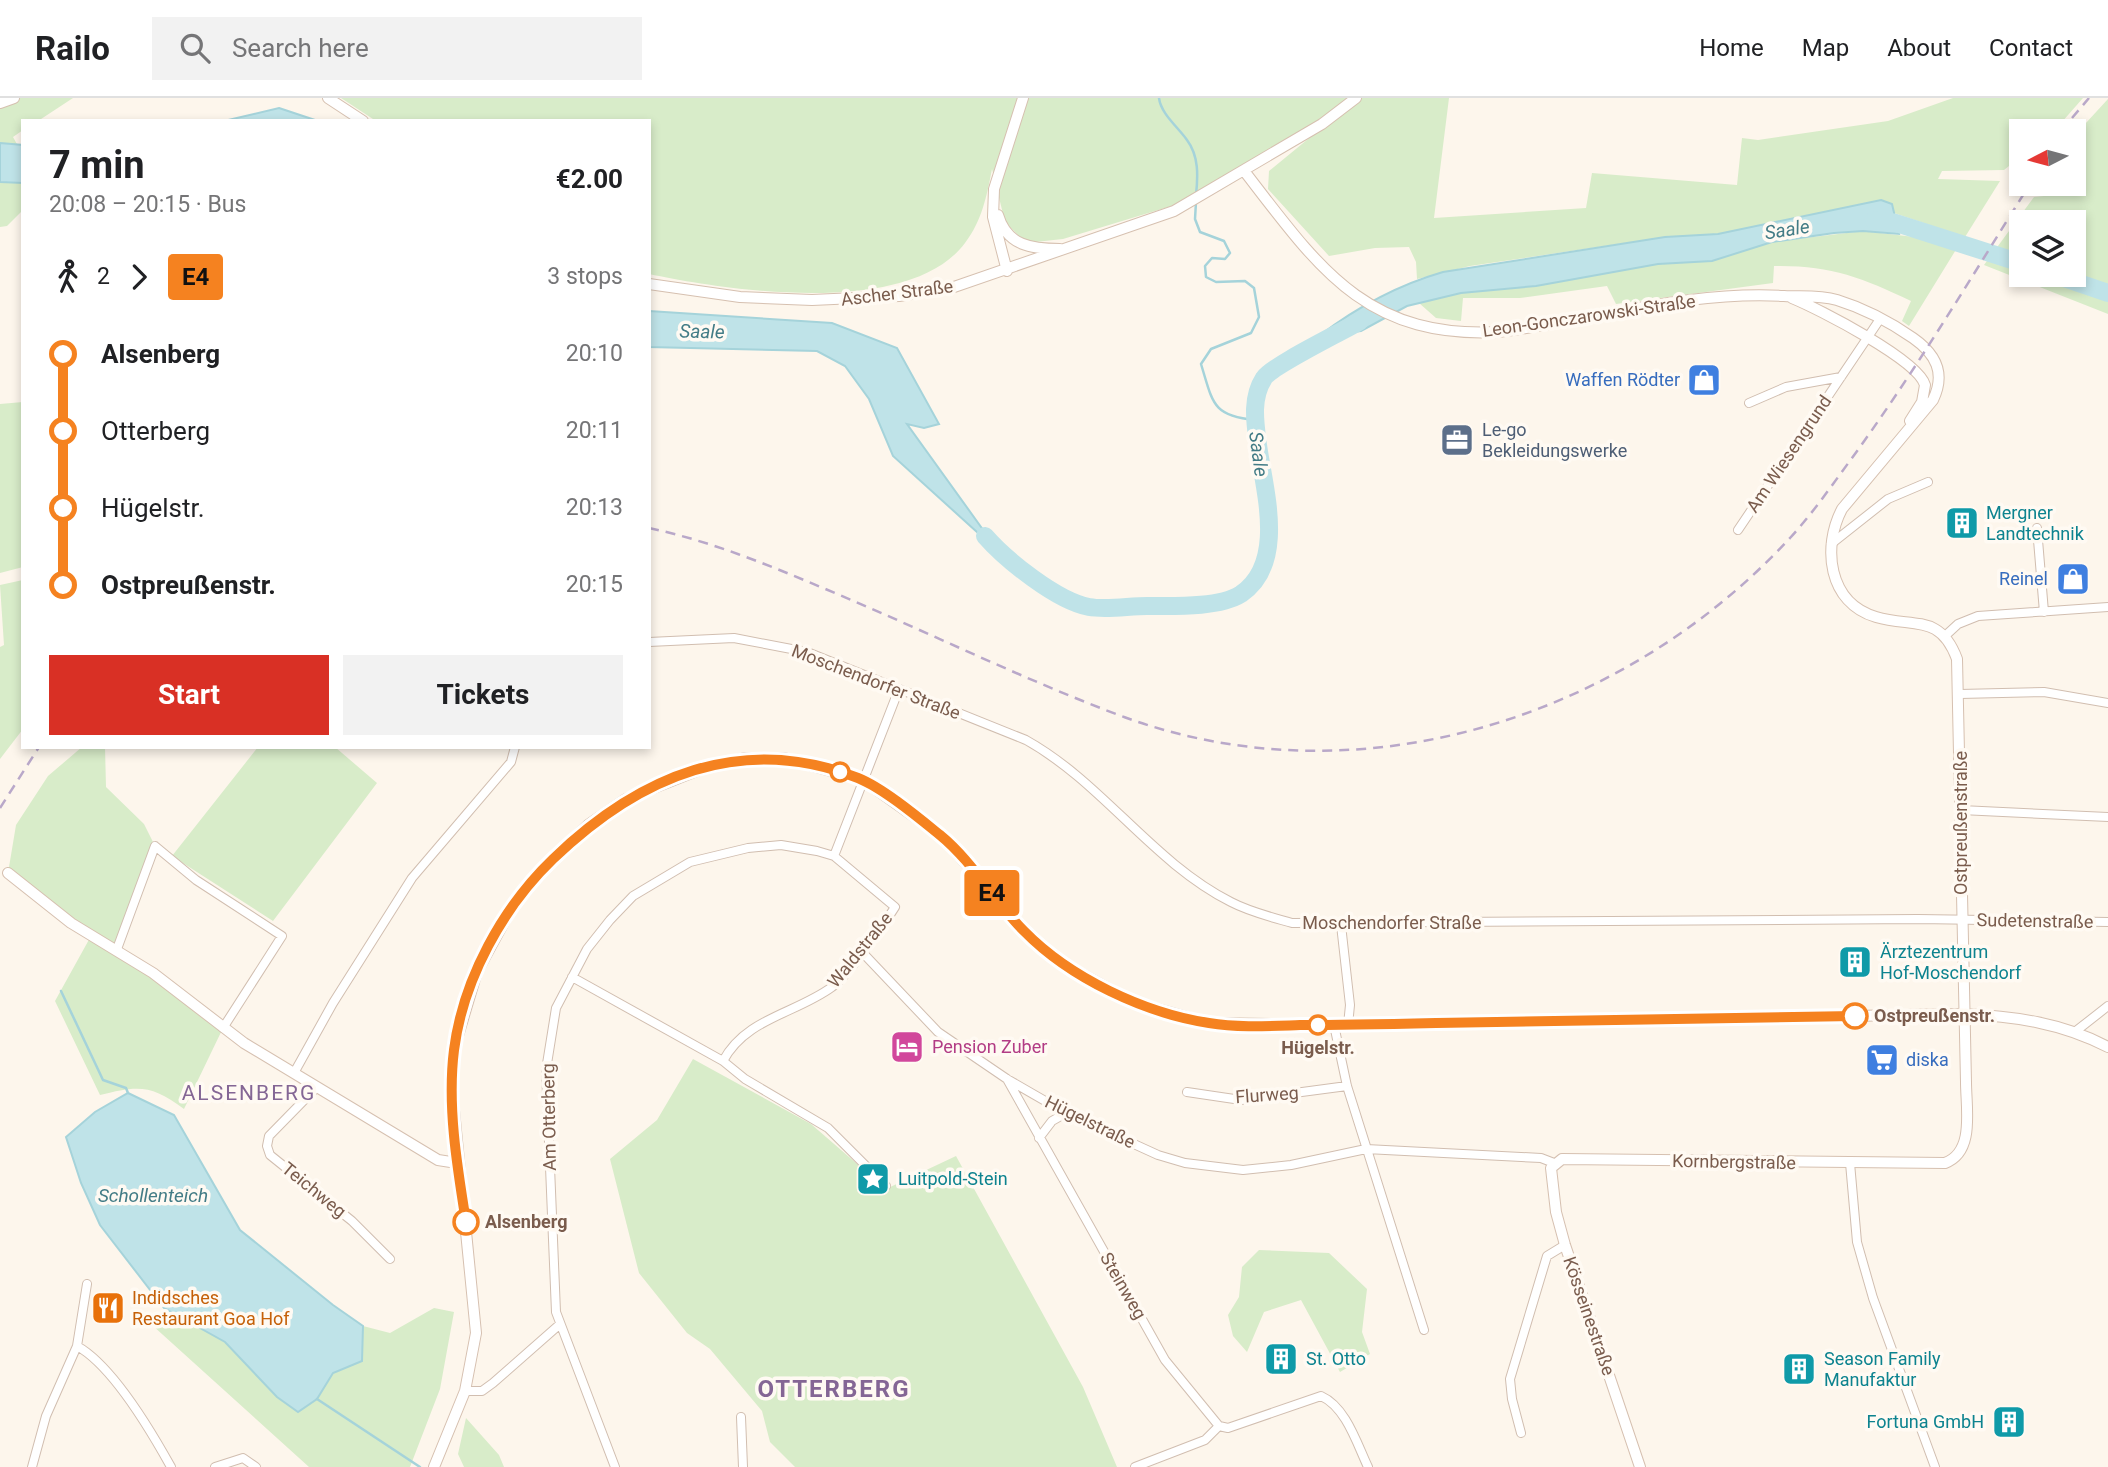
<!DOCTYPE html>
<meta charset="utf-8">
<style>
:root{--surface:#fff;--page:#f2f2f2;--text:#202124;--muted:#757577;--line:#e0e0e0;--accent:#d93025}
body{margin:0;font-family:Roboto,sans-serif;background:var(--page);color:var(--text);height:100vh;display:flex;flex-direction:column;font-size:26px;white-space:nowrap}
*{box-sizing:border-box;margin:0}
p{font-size:23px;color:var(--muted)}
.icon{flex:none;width:38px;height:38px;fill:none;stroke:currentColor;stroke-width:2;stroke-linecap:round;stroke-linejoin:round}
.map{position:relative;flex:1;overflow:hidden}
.drawer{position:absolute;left:21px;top:21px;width:630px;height:630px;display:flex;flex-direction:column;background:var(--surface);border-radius:0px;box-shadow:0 4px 10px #0003}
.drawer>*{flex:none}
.badge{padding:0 14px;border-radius:5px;font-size:24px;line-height:46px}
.needle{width:46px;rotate:264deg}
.buttons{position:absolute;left:2009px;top:21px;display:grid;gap:14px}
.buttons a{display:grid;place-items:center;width:77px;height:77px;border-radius:0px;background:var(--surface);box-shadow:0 4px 10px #0003;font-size:35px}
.map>.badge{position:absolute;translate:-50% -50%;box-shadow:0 0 0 4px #fff}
.legs{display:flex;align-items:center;gap:10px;height:77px;padding:0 28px;font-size:23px}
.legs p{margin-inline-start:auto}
.headline{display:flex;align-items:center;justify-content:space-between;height:119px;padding:0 28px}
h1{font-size:38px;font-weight:700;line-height:52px}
.button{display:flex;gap:14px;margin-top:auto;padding:14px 28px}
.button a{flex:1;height:80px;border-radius:0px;background:var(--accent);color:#fff;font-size:28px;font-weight:700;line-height:80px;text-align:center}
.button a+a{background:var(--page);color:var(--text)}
ul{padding:0 28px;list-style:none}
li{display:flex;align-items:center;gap:24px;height:77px;font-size:26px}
li i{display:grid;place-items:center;width:10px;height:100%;margin:0 9px;background:currentColor}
li i::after{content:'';width:18px;height:18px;margin:-9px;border:5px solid;border-radius:50%;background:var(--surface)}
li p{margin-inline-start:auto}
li:first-child i{background:linear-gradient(#0000 50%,currentColor 0)}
li:last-child i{background:linear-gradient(currentColor 50%,#0000 0)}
header{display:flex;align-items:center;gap:42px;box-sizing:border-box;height:98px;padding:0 35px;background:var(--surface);border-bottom:2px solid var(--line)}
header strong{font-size:33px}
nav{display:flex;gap:38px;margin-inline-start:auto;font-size:24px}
.search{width:490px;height:63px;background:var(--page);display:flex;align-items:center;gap:18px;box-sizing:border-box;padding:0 24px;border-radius:0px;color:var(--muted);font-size:26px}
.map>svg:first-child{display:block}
.green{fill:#d8ecc9;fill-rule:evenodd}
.water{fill:#bfe3e8;stroke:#a5d3da;stroke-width:2}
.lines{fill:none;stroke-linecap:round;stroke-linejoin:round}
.stream{stroke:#a5d3da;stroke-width:2.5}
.river{stroke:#bfe3e8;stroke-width:18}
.street-casing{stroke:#d1beb0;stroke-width:10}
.secondary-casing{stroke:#d6c0b0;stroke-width:12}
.street{stroke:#fff;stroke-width:8}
.secondary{stroke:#fff;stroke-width:10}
.rail{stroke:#b9a8c9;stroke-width:2.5;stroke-dasharray:10 7;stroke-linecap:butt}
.line-1-casing{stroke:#fff;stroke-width:16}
.line-1{stroke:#f58220;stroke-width:10}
.stop-1-dot{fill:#fff;stroke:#f58220;stroke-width:3.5}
.labels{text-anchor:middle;stroke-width:7;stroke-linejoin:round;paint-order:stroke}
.street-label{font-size:18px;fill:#7a5c4d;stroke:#fffaf3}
.shop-label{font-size:18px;fill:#366cbe;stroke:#fffaf3;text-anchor:end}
.service-label{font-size:18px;fill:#4e5e75;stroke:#fffaf3;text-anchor:start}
.culture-label{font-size:18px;fill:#0d838f;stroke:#fffaf3;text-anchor:start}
.stop-label{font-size:18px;font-weight:bold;fill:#7a5c4d;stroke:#fffaf3;text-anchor:start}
.hotel-label{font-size:18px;fill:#b23c85;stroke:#fffaf3;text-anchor:start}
.food-label{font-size:18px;fill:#c56008;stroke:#fffaf3;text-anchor:start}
.water-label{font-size:19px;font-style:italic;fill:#437c86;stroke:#fffaf3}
.quarter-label{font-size:21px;letter-spacing:2px;fill:#846695;stroke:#fffaf3}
.district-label{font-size:24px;font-weight:bold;letter-spacing:2px;fill:#846695;stroke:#fffaf3}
</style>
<header>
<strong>Railo</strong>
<div class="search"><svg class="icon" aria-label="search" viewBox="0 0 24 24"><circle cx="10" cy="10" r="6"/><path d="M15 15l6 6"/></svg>Search here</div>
<nav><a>Home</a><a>Map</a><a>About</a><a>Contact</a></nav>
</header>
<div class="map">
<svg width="2108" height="1369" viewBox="0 0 2108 1369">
<rect width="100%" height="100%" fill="#fdf6ec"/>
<!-- green -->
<path class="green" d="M0,0h73l-35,23h-15v9l-10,7 10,18v55l-16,16 -7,1z
M341,0h1108l-15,120 152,-10 6,-35 145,12 5,-47 16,2 130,-19 65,-23h130l-29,33h-33v36l-12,-1 -5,4 -62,1 -4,8 62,2 -35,56 -71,-24 -2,-9 -11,-4 -163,34 -53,3 -195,29 -53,13 -1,-17 -7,-15 -34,1 -46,8 -61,-67 1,-18 72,-59 -163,92 -115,35 -37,4 -21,-21 -13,-53c-5,26 -10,52 -27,74 -56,75 -235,48 -316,31v-153h-273z
M2108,1v215l-124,-49 50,-68 20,-2 -13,-11h33v-48zM2074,124v53h-53v-53z
M1863,133l60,7 34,10 -48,78 -7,-5 9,-20c-50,-24 -82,-36 -137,-35l-1,17 -157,21 -9,-18 -87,12h-57l-2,23 -25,-3 -17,-15 42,-10 75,-7 122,-22 37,-2 77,-20z
M23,304v165l-23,6v-169z
M23,482v149l-23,30v-112l4,-2 -4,-60z
M82,649h23l1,40 38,37 11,22 -38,103 106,79 -39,81c-32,-24 -45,-24 -84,-14l-45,-94 36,-65 -83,-63 8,-48 32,-49z
M258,649h77l42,36 -104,138 -101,-65z
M693,961l118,65 75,65 70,-33 127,231 34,80h-322l-25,-25 -8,-31 -52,-62 -23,-16 -48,-60 -29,-114 47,-39z
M1259,1152l70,3 38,36 -5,43 8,22 -30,18 -39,-72 -37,12 -17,40 -14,-16 -5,-21 11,-18 3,-30z
M164,1210l61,34 52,55 40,2 16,-26 29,-12 1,-35 27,7 44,-25 20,4 -14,77 -30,78h-101l-157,-142z
M466,1320l33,37 5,12h-40l-6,-13z"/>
<!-- water -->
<path class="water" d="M279,10l39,13h-94z
M0,45l23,2v38l-23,-1z
M1881,102l11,4 7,30 -36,-3 -29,2 -62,9 -60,19 -54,3 -122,22 -75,7 -54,13 -46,25 -42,5c38,-29 79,-51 124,-64l222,-35 53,-3z
M649,213l183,12 65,25 42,76 -15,4 -17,-4 92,128 -106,-96 -24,-57 -24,-33 -28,-15 -168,-4z
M128,995l46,22 66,115 93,75 30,21 -1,35 -29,12 -16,26 -19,13 -21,-15 -52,-55 -61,-34 -64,-83 -19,-42 -15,-46 29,-25z"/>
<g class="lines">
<!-- stream -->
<path class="stream" d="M1159,0c2,16 19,29 28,42 12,16 11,36 9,55
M1196,104l-1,17 5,13 24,9 6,12 -5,6 -13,-1 -7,8 1,11 10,5 29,-1 9,7 5,29 -8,16 -40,16 -10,15c12,39 11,52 54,56
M61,893l42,89 23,8 2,5
M317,1301l103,68"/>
<!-- river -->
<path class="river" d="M1874,122l22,3 125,40
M2055,177l53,18
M985,438c21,24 72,65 104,71 18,3 40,-1 58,-1 26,0 72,2 94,-12 46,-31 23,-105 17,-149 -3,-23 -7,-47 6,-67 9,-13 78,-46 96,-57"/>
<defs>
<path id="street" d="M1749,305l37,-16 55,-10
M2037,430l7,84
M1738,432l142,-211
M1831,446l57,-45 40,-17
M1945,538l13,-12 20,-8 130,-9
M649,544l85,-4 73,14 219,88c77,43 126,122 205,162 19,10 40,15 61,21l626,-4 190,3
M1960,596l84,-2 64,11
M1961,712l147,7
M834,758l65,-167
M1341,827l9,80 -2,20
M117,851l38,-103 41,34 86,56 -59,92
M861,853l77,81 69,47 59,34 92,42 27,8 58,7 48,-5 75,-16 175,9 13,5
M572,879l151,84 22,18 83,49 58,58
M1334,927l13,61 77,244
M2076,933l32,-25
M294,975l39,-70 79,-125 99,-116 4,-15
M1007,981l158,281 54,66 9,2 93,-32c25,11 36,48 47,71
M317,989l-48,49 -2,10 3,9 82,66 38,38
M1187,994l54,8 106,-14
M1039,1040l13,-17 14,-8
M1850,1065l7,79 16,56 62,169
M87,1186l-10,62c36,20 74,85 94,121
M465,1293h17l11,-8 66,-58
M741,1319l2,50
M1521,1335l-9,-34 -2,-20 37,-123 18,-11
M32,1369l14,-51 31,-70
M215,1369l28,-9 13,9
M615,1369l-59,-155 -10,-242 10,-62 31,-59 23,-29 23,-24 57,-34 58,-14 33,-3 36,6 17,5 61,51c-10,16 -49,71 -63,80 -37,27 -86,31 -109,74
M1135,1369l70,-27 14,-14"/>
<path id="secondary" d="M328,0l35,23
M0,5l14,-5
M1245,74c74,96 121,167 254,160 93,-12 192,-42 285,-36 18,1 35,-1 53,4 26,8 53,22 76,38 23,16 33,35 20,62l-91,109c-20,38 -14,94 34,108 37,11 64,-4 81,42l9,423c0,27 9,70 -21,81l-383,-4 -11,9 5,44 9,33 75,222
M998,117c9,31 34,34 62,34
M1007,173l-14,-54 1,-28 29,-91
M649,186l91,13 72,3 87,-4 55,-9 220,-76 148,-87 34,-26
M1792,200c27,11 126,62 133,87l-3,17 -12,19
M8,775l63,50 82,50 91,70 194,117 19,3
M434,1369l31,-76 11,-58 -24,-243 2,-41 23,-77 39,-72 24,-29 48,-46 38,-26 76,-30 43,-11h39l79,22 80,57 81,94 36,31 73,40 75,21 126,2 629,-11c51,2 99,9 145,33"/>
</defs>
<!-- street casing -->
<use href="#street" class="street-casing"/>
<!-- secondary casing -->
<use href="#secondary" class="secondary-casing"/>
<!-- street -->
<use href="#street" class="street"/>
<!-- secondary -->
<use href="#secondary" class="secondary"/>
<!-- rail -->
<path class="rail" d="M2061,33l28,-33
M649,430c61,13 117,36 174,60 101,42 199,91 301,129 235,86 500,1 666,-179 23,-25 42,-53 62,-80 64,-88 120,-182 178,-274
M0,710l39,-61"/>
</g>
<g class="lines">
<defs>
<path id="line-1" d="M466,1124c-9,-56 -19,-117 -12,-172 9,-71 49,-143 99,-191 86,-83 189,-127 305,-81 25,10 61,40 82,57 33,27 54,66 84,96 46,47 120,82 185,92 29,5 61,3 91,2 45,0 91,-1 136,-2 140,-3 279,-4 419,-7"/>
</defs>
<!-- line-1 casing -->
<use href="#line-1" class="line-1-casing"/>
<!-- line-1 -->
<use href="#line-1" class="line-1"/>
</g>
<!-- icons -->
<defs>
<symbol id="shop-square" viewBox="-11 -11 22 22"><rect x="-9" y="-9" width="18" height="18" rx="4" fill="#3f7fe0" stroke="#fffaf3"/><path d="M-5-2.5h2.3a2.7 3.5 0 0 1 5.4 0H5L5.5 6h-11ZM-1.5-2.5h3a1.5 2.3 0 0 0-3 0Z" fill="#fff"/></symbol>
<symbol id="office-square" viewBox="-11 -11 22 22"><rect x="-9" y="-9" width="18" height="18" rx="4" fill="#5c6f8a" stroke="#fffaf3"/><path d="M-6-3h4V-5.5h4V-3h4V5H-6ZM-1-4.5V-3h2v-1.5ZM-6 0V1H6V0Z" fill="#fff"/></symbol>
<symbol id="building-square" viewBox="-11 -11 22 22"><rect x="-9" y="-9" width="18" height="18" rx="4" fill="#0f9aa8" stroke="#fffaf3"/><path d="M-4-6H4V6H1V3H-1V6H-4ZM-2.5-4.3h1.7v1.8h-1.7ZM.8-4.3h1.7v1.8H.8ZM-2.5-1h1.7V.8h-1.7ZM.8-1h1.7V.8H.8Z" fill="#fff"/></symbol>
<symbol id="hotel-square" viewBox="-11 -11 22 22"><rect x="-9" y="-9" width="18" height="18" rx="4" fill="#d1479c" stroke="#fffaf3"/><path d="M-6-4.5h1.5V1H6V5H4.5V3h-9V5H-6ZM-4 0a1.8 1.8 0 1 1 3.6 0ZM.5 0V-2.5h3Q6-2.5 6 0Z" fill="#fff"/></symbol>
<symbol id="supermarket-square" viewBox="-11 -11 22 22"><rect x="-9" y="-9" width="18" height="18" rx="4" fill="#3f7fe0" stroke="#fffaf3"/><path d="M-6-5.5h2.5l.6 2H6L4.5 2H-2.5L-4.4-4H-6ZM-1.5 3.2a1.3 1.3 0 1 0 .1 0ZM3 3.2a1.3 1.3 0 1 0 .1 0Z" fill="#fff"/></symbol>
<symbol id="sight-square" viewBox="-11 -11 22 22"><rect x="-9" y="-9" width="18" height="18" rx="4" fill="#0f9aa8" stroke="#fffaf3"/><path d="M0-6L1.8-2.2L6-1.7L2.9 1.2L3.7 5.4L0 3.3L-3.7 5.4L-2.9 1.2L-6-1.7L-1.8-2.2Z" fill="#fff"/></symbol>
<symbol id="restaurant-square" viewBox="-11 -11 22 22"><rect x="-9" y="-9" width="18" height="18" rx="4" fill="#e8710a" stroke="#fffaf3"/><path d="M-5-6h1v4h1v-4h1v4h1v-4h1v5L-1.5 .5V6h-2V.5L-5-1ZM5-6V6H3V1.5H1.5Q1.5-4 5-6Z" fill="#fff"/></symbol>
</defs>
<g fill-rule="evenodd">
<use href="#shop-square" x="1685" y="263" width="38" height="38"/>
<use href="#office-square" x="1438" y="323" width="38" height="38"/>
<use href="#building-square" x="1943" y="406" width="38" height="38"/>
<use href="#shop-square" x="2054" y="462" width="38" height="38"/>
<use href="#building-square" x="1836" y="845" width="38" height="38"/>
<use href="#hotel-square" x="888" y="930" width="38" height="38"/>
<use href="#supermarket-square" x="1863" y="943" width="38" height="38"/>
<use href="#sight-square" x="854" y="1062" width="38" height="38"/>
<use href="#restaurant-square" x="89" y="1191" width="38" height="38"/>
<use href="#building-square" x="1262" y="1242" width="38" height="38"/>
<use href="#building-square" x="1780" y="1252" width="38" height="38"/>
<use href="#building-square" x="1990" y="1305" width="38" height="38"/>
</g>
<!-- markers -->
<g class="stop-1-dot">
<circle cx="840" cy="674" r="9"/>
<circle cx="1855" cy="918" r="12"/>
<circle cx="1318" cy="927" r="9"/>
<circle cx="466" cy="1124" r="12"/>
</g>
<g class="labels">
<!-- street labels -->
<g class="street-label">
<text transform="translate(897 195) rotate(-7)" y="6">Ascher Straße</text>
<text transform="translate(1589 218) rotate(-8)" y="6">Leon-Gonczarowski-Straße</text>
<text transform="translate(1789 356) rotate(-56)" y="6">Am Wiesengrund</text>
<text transform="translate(876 584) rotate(21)" y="6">Moschendorfer Straße</text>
<text transform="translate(1961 725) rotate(-90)" y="6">Ostpreußenstraße</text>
<text transform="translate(2035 823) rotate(1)" y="6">Sudetenstraße</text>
<text x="1392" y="831">Moschendorfer Straße</text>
<text transform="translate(860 852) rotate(-51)" y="6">Waldstraße</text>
<text transform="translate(1267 997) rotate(-4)" y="6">Flurweg</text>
<text transform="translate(549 1019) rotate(-91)" y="6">Am Otterberg</text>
<text transform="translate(1090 1024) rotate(26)" y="6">Hügelstraße</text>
<text transform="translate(1734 1064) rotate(1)" y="6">Kornbergstraße</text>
<text transform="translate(314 1092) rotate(39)" y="6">Teichweg</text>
<text transform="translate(1123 1188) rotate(60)" y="6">Steinweg</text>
<text transform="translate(1589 1218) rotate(71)" y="6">Kösseinestraße</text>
</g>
<!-- shop labels -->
<g class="shop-label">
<text x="1680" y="288">Waffen Rödter</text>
<text x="2048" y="487">Reinel</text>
<text x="1906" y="968" text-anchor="start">diska</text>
</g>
<!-- service labels -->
<g class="service-label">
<text x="1482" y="338">Le-go<tspan x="1482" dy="21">Bekleidungswerke</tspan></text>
</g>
<!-- culture labels -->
<g class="culture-label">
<text x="1986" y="421">Mergner<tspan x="1986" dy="21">Landtechnik</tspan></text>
<text x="1880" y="860">Ärztezentrum<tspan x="1880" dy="21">Hof-Moschendorf</tspan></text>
<text x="898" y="1087">Luitpold-Stein</text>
<text x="1306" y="1267">St. Otto</text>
<text x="1824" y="1267">Season Family<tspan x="1824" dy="21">Manufaktur</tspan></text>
<text x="1984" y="1330" text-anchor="end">Fortuna GmbH</text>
</g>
<!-- stop labels -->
<g class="stop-label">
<text x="1874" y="924">Ostpreußenstr.</text>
<text x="1318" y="956" text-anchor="middle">Hügelstr.</text>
<text x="485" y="1130">Alsenberg</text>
</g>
<!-- hotel labels -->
<g class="hotel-label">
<text x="932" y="955">Pension Zuber</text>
</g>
<!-- food labels -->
<g class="food-label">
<text x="132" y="1206">Indidsches<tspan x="132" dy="21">Restaurant Goa Hof</tspan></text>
</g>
<!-- water labels -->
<g class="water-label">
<text transform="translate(1787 131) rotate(-9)" y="7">Saale</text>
<text transform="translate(702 233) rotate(1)" y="7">Saale</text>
<text transform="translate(1259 356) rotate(82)" y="7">Saale</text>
<text x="153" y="1104">Schollenteich</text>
</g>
<!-- quarter labels -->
<g class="quarter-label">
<text x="249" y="1002">ALSENBERG</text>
</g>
<!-- district labels -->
<g class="district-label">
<text x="834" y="1299">OTTERBERG</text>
</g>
</g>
</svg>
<div class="buttons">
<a><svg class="needle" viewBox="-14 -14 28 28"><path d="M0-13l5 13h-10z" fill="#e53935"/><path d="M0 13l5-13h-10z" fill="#757577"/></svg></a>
<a><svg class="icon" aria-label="layers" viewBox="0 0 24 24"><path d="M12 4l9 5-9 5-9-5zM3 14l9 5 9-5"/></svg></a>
</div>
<b class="badge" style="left:992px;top:795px;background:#f58220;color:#111">E4</b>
<section class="drawer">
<div class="headline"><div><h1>7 min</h1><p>20:08 – 20:15 · Bus</p></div><b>€2.00</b></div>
<div class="legs"><svg class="icon" aria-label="walk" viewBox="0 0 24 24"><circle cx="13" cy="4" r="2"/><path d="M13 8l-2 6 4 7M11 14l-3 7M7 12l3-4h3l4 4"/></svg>2<svg class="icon" aria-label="forward" viewBox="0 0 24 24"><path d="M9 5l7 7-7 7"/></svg><b class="badge" style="background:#f58220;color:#111">E4</b><p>3 stops</p></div>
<ul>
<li><i style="color:#f58220"></i><b>Alsenberg</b><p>20:10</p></li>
<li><i style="color:#f58220"></i><span>Otterberg</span><p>20:11</p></li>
<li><i style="color:#f58220"></i><span>Hügelstr.</span><p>20:13</p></li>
<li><i style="color:#f58220"></i><b>Ostpreußenstr.</b><p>20:15</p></li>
</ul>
<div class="button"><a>Start</a><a>Tickets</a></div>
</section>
</div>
